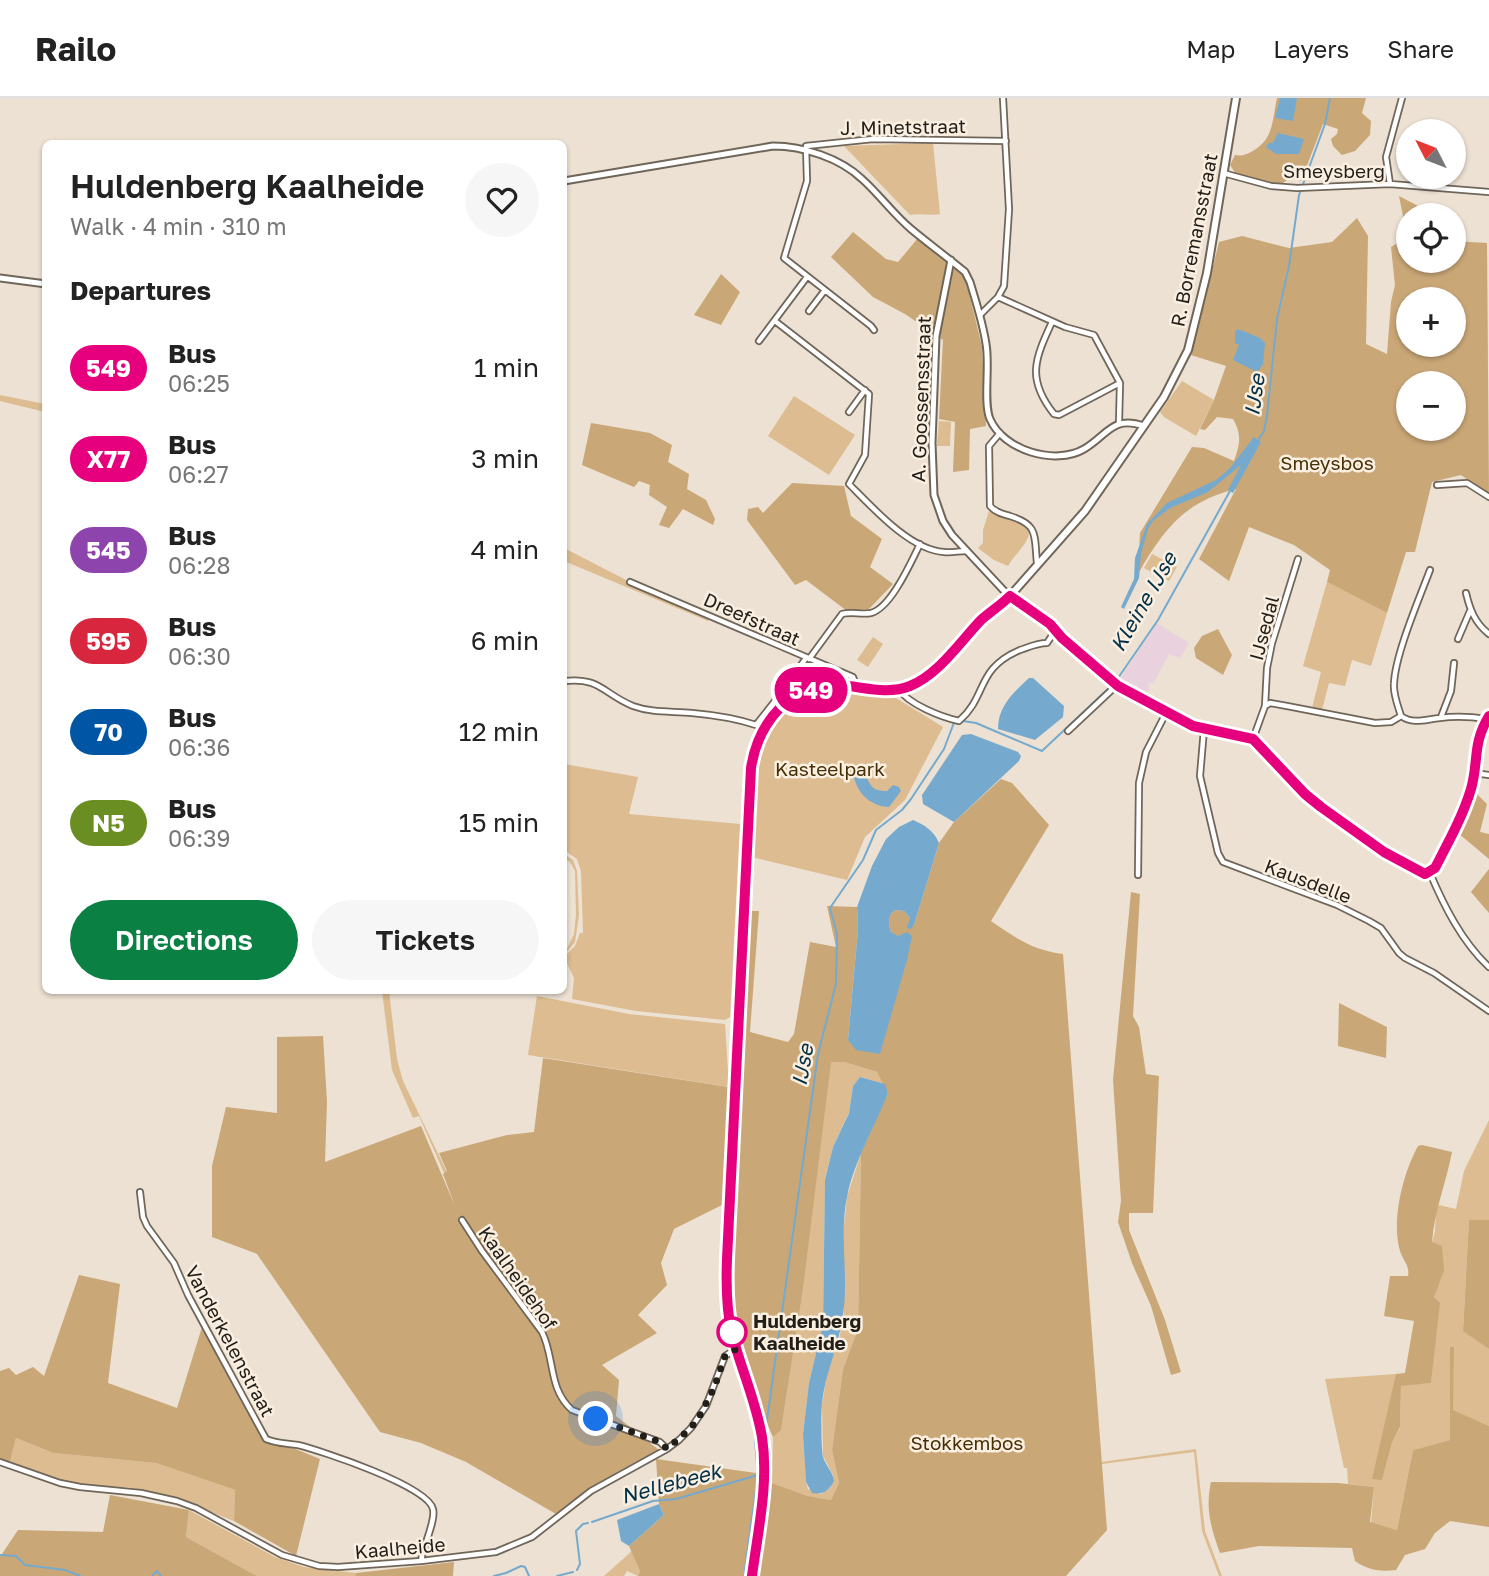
<!DOCTYPE html>
<meta charset="utf-8">
<style>
:root{--surface:#fff;--page:#f6f6f6;--text:#222;--muted:#767676;--line:#e0e0e0;--accent:#0b8043}
body{margin:0;font-family:"Golos Text",sans-serif;background:var(--page);color:var(--text);height:100vh;display:flex;flex-direction:column;font-size:26px;white-space:nowrap}
*{box-sizing:border-box;margin:0}
p{font-size:23px;color:var(--muted)}
.icon{flex:none;width:38px;height:38px;fill:none;stroke:currentColor;stroke-width:2;stroke-linecap:round;stroke-linejoin:round}
.map{position:relative;flex:1;overflow:hidden}
.details{position:absolute;left:42px;top:42px;width:525px;height:854px;display:flex;flex-direction:column;background:var(--surface);border-radius:10px;box-shadow:0 2px 5px #0004}
.details>*{flex:none}
.badge{padding:0 14px;border-radius:23px;font-size:24px;line-height:46px}
.needle{width:46px;rotate:312deg}
.controls{position:absolute;left:1396px;top:21px;display:grid;gap:14px}
.controls a{display:grid;place-items:center;width:70px;height:70px;border-radius:50%;background:var(--surface);box-shadow:0 2px 5px #0004;font-size:35px}
.you{position:absolute;width:35px;height:35px;margin:-18px;border:5px solid #fff;border-radius:50%;background:#1a73e8;box-shadow:0 0 0 10px #1a73e833}
.map>.badge{position:absolute;translate:-50% -50%;box-shadow:0 0 0 4px #fff}
h2{padding:0 28px;font-size:26px;line-height:63px}
.round{display:grid;place-items:center;flex:none;width:74px;height:74px;border-radius:37px;background:var(--page)}
.headline{display:flex;align-items:center;justify-content:space-between;height:119px;padding:0 28px}
h1{font-size:33px;font-weight:600;line-height:52px}
.action{display:flex;gap:14px;margin-top:auto;padding:14px 28px}
.action a{flex:1;height:80px;border-radius:42px;background:var(--accent);color:#fff;font-size:28px;font-weight:600;line-height:80px;text-align:center}
.action a+a{background:var(--page);color:var(--text)}
ul{padding:0;list-style:none}
li{display:flex;align-items:center;gap:21px;height:91px;padding:0 28px}
li div{flex:1}
li b{display:block;font-size:26px}
li em{font-style:normal}
li .badge{min-width:77px;font-weight:700;text-align:center}
header{display:flex;align-items:center;gap:42px;box-sizing:border-box;height:98px;padding:0 35px;background:var(--surface);border-bottom:2px solid var(--line)}
header strong{font-size:33px}
nav{display:flex;gap:38px;margin-inline-start:auto;font-size:24px}
.map>svg:first-child{display:block}
.education{fill:#e9d2de}
.green{fill:#dcbc90}
.forest{fill:#caa777;fill-rule:evenodd}
.water{fill:#75aace}
.lines{fill:none;stroke-linecap:round;stroke-linejoin:round}
.stream{stroke:#75aace;stroke-width:2}
.minor-casing{stroke:#6f6659;stroke-width:8}
.tertiary-casing{stroke:#6f6659;stroke-width:9}
.secondary-casing{stroke:#6f6659;stroke-width:10}
.minor{stroke:#fff;stroke-width:4.5}
.tertiary{stroke:#fff;stroke-width:5}
.secondary{stroke:#fff;stroke-width:6}
.line-casing{stroke:#fff;stroke-width:16}
.line{stroke:#e6007e;stroke-width:10}
.walk{stroke:#221e18;stroke-width:7;stroke-dasharray:0 12.6}
.stop-dot{fill:#fff;stroke:#e6007e;stroke-width:3.5}
.labels{text-anchor:middle;stroke-width:5;stroke-linejoin:round;paint-order:stroke}
.street-label{font-size:19px;fill:#221e18;stroke:#faefe0}
.park-label{font-size:19px;fill:#472f05;stroke:#faefe0}
.stop-label{font-size:19px;font-weight:bold;fill:#221e18;stroke:#faefe0;text-anchor:start}
.water-label{font-size:21px;font-style:italic;fill:#013048;stroke:#faefe0}
</style>
<header>
<strong>Railo</strong>
<nav><a>Map</a><a>Layers</a><a>Share</a></nav>
</header>
<div class="map">
<svg width="1489" height="1478" viewBox="0 0 1489 1478">
<rect width="100%" height="100%" fill="#ece1d2"/>
<!-- education -->
<path class="education" d="M1157,525l32,20 -9,15 -11,-4 -16,30 -3,-2 -2,4 2,1 -5,10 -27,-15z"/>
<!-- green -->
<path class="green" d="M933,45l7,71c-9,2 -20,-1 -30,1l-66,-69z
M1182,283l32,19 -18,36 -32,-19 -4,-5z
M0,297l45,9v8l-45,-11z
M794,298l61,39 -26,40 -61,-39z
M939,323l12,1 -1,24h-13z
M989,413l36,11 5,5c0,17 -15,26 -22,39l-14,-6 -16,-12 5,-5v-13z
M564,450l66,34 79,34 -1,5 -144,-60z
M1152,456l25,13 -8,14 -25,-13z
M1327,484l60,31 -16,53 -19,-6 -7,26 -16,-3 -7,27 -10,-2 9,-36 -18,-6z
M873,539l10,7 -15,23 -11,-7z
M846,595l50,5 47,29 -38,73 -40,37 -18,43 -95,-23c1,-57 -10,-149 67,-163 9,-1 18,-1 27,-1z
M564,666l74,13 -9,37 111,10 -10,193 -5,3 -89,-9 -64,-12 2,-21 -10,-21 11,-11 5,-13h3l-2,-62 -4,-12 -13,-9z
M564,756l9,6 4,11 2,44 -4,27 -11,13 10,-21 2,-19 -1,-44 -5,-9 -6,-4z
M382,893h7l8,68 6,22 44,91 -3,1 -25,-57 -6,2 -21,-48z
M537,898l92,18 96,10 4,63 -201,-32z
M830,964h14l33,10 8,12 -25,-7 -7,9 -4,26 -16,35 -8,33 -2,144 -14,59 -6,51 3,48 2,7 13,5 10,-7 2,-12 -10,-19 -1,-51 6,-37 11,-28 5,-27 -1,-76 4,-40 14,-44 -3,176 -15,40 -11,81 7,33 -8,17 -23,-4 -36,-13 1,-46 8,-8 22,-139z
M1489,1022v100h-20l-6,110 26,19v77l-37,-16 2,-62 -4,92 -37,10 -16,80 -26,-7 3,-36 -26,-3 -1,-16h-3l-19,-89 71,-5 -14,106 10,-37 8,-15 1,-43 30,-2 7,-81 -4,-5 3,-13 4,-4 -9,-37 3,-12 1,-21 3,-5 17,4 8,-38z
M16,1340l37,15 103,10 79,27 -1,31 -64,-25 -42,-9 -19,2 -43,-8 -56,-19z
M1196,1351l9,82 17,45h-3l-17,-45 -8,-79 -92,12 -1,-2z
M189,1412l86,47 29,10 52,6 -1,3h-98l-71,-39z
M632,1453l8,20 -2,5 -11,-5 -3,5h-20z"/>
<!-- forest -->
<path class="forest" d="M1277,0h89l-4,15 9,8 -1,14 -15,16 -13,4 -9,-9 -2,-7 6,-5 1,-5 -15,-5 -22,57 -11,-3 -10,7 -44,-11 -6,-9 5,-10c7,1 10,0 16,-3 23,-12 21,-31 26,-54z
M1399,98l23,12v7h-13v46h45v-20l33,2 2,252 -28,-20 -29,7 -17,70h-9l-19,61 -60,-31 3,-12 -36,-25 -45,-18 -20,54 -30,-22 37,-70c-51,12 -73,41 -98,85l2,-41 52,-86 12,1 30,13c6,-17 8,-26 -1,-42l-16,-2 -12,13 -5,-1 14,-29 12,-34 -35,-11 28,-113 23,-6 47,12 43,-6 25,-24 11,18 -2,108 21,10 4,-52 4,-17 -4,-38 10,-6 2,-25zM1409,201h45v46h-45zM1409,285h45v46h-45z
M853,134l33,27 12,3 20,-24 19,13 28,25 17,71 4,79 -16,3 -1,41 -16,2 2,-50 -16,-3 4,-79 -38,-26 -32,-17 -42,-40z
M721,176l19,18 -19,33 -27,-10z
M591,325l59,10 22,12 -4,17 21,12 -2,15 19,11 9,19 -2,6 -30,-16 -14,19 -10,-3 8,-18 -18,-12 1,-10 -11,-4 -5,6 -52,-22z
M792,385l52,3 7,30 31,23 -12,28 23,17 -24,25 -22,2 -41,-31 -11,5 -48,-65 1,-11 10,-2 5,6z
M1218,531l14,26 -9,20 -27,-17 -2,-10 8,-12z
M809,563l28,13 -5,9 -18,1 -20,7 -3,-3z
M1001,681l11,4 37,42 -58,96c25,17 41,29 72,33l44,576 -41,46h-308l14,-93 36,13 23,4 8,-17 -7,-33 11,-81 15,-40 3,-176 27,-60 -11,-21 -33,-10h-13l-28,228 -22,140 -8,7c-11,-24 -16,-42 -22,-68 -2,-9 -8,-16 -11,-24 -6,-25 -8,-46 -10,-71l19,-363h10l-9,121 38,10 6,-8 16,-92 26,5 -9,-41 30,1 1,23 -10,110 50,-103 -7,-5 -2,-8 1,-9 5,-5 9,1 6,7v6l4,1 25,-82 15,-21z
M1475,694l12,12 -7,28 9,2v25l-31,-26z
M1489,771v44l-18,-21z
M1131,794l9,2 -7,122 6,11 7,47 13,2 -6,137h-24v17l36,90 16,52 -10,3 -20,-69 -19,-43 -14,-41 3,-21 -8,-121z
M1339,905l48,24 -1,31 -48,-12z
M323,938l4,66 -2,60 96,-36 34,80 -12,-32 4,-3 -8,-18 68,-18 27,-3 9,-74 185,29 -4,117 -50,25 -13,34 6,22 -29,30 19,18 -55,32 17,15 -3,36 43,34c-37,18 -71,38 -103,64l-90,-52 -45,-19 -41,-11 -123,-178 -45,-17v-71l14,-59 51,6v-76z
M1422,1047l30,7c-6,31 -18,60 -20,90l10,4 2,25 -10,26 6,6 -9,80 -30,3 -1,41 -8,16 -10,37 -10,-1 24,-105 9,-1 9,-52 -30,-5 6,-40h18c2,-11 -5,-15 -8,-25 -9,-30 3,-78 18,-105z
M1469,1122h20v129l-26,-18z
M79,1177l41,9 -12,99 69,25 25,-81 69,112 49,20 -24,97 -62,-35 1,-31 -79,-27 -103,-10 -37,-15 -6,24 -10,-4v-87l9,-3 7,7 17,-8 11,9z
M1450,1249h4l-1,63 36,16v101l-39,-6 -15,12 -10,16 -20,6 -9,15c-16,2 -28,0 -41,-9l-3,-13 -93,-2 -39,7c-9,-25 -15,-44 -9,-71l127,1 36,4 -4,35 27,8 16,-80 37,-10z
M656,1361l100,14v27l-13,76h-105l2,-5 -11,-25 35,-31 -5,-11z
M110,1397l79,15 -3,27 71,39h-257v-19l18,-27 85,2z
M454,1464l-1,14h-98l1,-3z"/>
<!-- water -->
<path class="water" d="M1280,0h17l-4,23 -18,-3z
M1278,35l26,6 -5,15h-23l-10,-7 3,-4h4z
M1238,231l22,9 5,5 -2,21 -4,6 -4,1 -22,-11 6,-15 -4,-2v-11z
M1254,339l7,5 -28,51 -5,-3 13,-25 -33,27 -38,16 -17,13 -5,8 -7,25 -2,24 -15,31 -3,-2 13,-28 1,-21 12,-34 20,-21 49,-23 14,-12z
M1029,580h4l31,28 -1,11 -28,23 -37,-11c0,-23 15,-36 31,-51z
M971,636l47,18 3,4 -2,5 -65,61 -31,-18 -1,-9 40,-60z
M861,674c12,10 6,19 26,19l6,-6 6,2 2,4 -12,16c-18,-1 -30,-12 -35,-29z
M913,722c12,5 21,11 26,23l-25,82 -3,4 -4,-1 3,-10 -6,-7 -9,-1 -5,5 -1,9 2,8 7,4 9,-4 5,4 -5,24 -27,94 -24,-4 -8,-10 10,-110 -1,-23 15,-41 14,-27 13,-12z
M860,979l25,7 3,9c-13,34 -34,68 -41,104 -8,39 2,79 -4,118 -4,31 -18,58 -21,88 -1,11 -1,44 1,54 3,9 10,15 11,24 -5,10 -11,14 -22,12l-6,-11 -3,-48 6,-51 14,-59 2,-144 8,-33 16,-34 4,-27z
M659,1406l5,11 -35,31 -8,-5 -4,-21z"/>
<g class="lines">
<!-- stream -->
<path class="stream" d="M1257,344l7,-11 3,-15 10,-97 12,-53 10,-71 26,-71 5,-26
M1116,583l42,-61 72,-129
M963,623l13,2 66,28 70,-66
M763,1330l4,-8 51,-366 18,-70 1,-50 -7,-26 33,-48 13,-30 26,-20 9,-11 33,-50 11,-29
M592,1424l61,-21 23,-2 82,-24
M0,1457l16,1 9,9 40,5 15,6
M577,1472l3,-6 -4,-33 7,-7 5,-1
M152,1478l5,-5 4,5
M494,1478l12,-3 15,-7 4,1 4,9
M557,1478l16,-4
M744,1478l14,-101 -3,-35 3,-4"/>
<defs>
<path id="minor" d="M1223,75l48,13 26,2 93,-4 99,8
M1390,86l-4,-27 16,-59
M998,199l67,30 29,8 26,48 -1,40
M809,213l16,-21
M980,217l18,-18 6,-11 5,-77 -6,-111
M775,223l94,73 -4,61 -16,29c23,23 61,66 95,68 7,1 15,-1 22,-1
M1052,224c-17,37 -26,57 2,92l5,1 61,-32
M874,232l-3,-4 -87,-68 23,-77 -1,-35 67,-7 133,2
M759,243l48,-64
M849,314l16,-22
M1000,335l-11,13 1,60c5,6 12,8 20,10 29,9 24,19 27,47
M1437,387l30,-2 22,14
M630,484l223,95 4,10
M1466,495c4,17 9,30 23,41
M1458,541l12,-28
M809,561l33,-45c10,-3 19,1 29,-1 20,-5 40,-51 49,-69
M564,583c37,-4 39,13 69,25 19,7 39,5 59,7 22,2 43,5 64,12l23,-29
M899,591c9,15 42,28 60,32 29,-25 16,-52 61,-71 9,-3 17,-7 27,-7l8,-12
M785,605l-6,-7 27,-38
M1265,608l5,-3 17,3 88,17 16,-1 10,-6
M1401,618c-3,-10 -8,-22 -7,-32 1,-29 25,-85 36,-114
M1401,618c13,9 25,3 39,2 15,-2 33,-1 47,1
M1441,619l10,-26 3,-28
M1204,631l-4,47 18,77 5,9 114,43 32,16 12,7 18,25 6,5 29,15 55,38
M1068,633l49,-46
M1253,641l12,-33 2,-38 5,-25 26,-84
M1474,675l15,2
M1430,775c14,33 32,69 59,94
M1138,777l1,-92 7,-31 20,-39
M140,1094l3,25 4,9 27,37 14,32 78,144c12,5 21,4 32,6 24,6 130,41 135,64 3,12 -10,37 -12,52
M462,1122l20,31 60,81c13,26 6,57 30,78l88,32 7,7
M0,1364l60,21 20,4 61,6 36,8 19,7 86,47 37,11 19,1 83,-6 75,-9 36,-15 59,-46 76,-42 12,-9 12,-12 15,-22 19,-50 11,-7"/>
<path id="tertiary" d="M564,83l209,-35c30,0 67,12 89,33 17,15 31,35 49,50 18,15 36,28 54,43l5,10c6,20 13,41 16,62 4,20 -3,59 4,75 13,31 65,47 94,30 24,-14 28,-34 60,-23
M951,162l-15,76 -4,107 2,52 9,26 9,14 55,59 43,30 12,14 50,44 72,40 20,7 37,5 12,5 52,56 22,17 67,46 27,15h9l5,-5c13,-25 28,-52 36,-79 8,-27 2,-45 18,-73
M0,180l46,6"/>
<path id="secondary" d="M752,1478l13,-97 -1,-28 -8,-42 -24,-76 -6,-53 25,-512 4,-21 9,-20 13,-17 15,-12 30,-12 17,-1 43,6 24,-4 19,-9 59,-61 26,-21 75,-85 79,-114 24,-47 19,-77 29,-175"/>
</defs>
<!-- minor casing -->
<use href="#minor" class="minor-casing"/>
<!-- tertiary casing -->
<use href="#tertiary" class="tertiary-casing"/>
<!-- secondary casing -->
<use href="#secondary" class="secondary-casing"/>
<!-- minor -->
<use href="#minor" class="minor"/>
<!-- tertiary -->
<use href="#tertiary" class="tertiary"/>
<!-- secondary -->
<use href="#secondary" class="secondary"/>
</g>
<g class="lines">
<defs>
<path id="line" d="M752,1478c6,-46 17,-93 10,-139 -6,-36 -21,-68 -30,-103 -6,-25 -6,-50 -5,-75l24,-491c7,-45 39,-86 89,-83 24,2 47,10 70,1 29,-12 50,-44 71,-66 9,-8 20,-15 29,-24l40,28 12,14 56,48 75,40 60,13 52,55 16,13 63,45 41,22 10,-6c13,-25 28,-52 36,-79 8,-28 1,-45 18,-73"/>
</defs>
<!-- line casing -->
<use href="#line" class="line-casing"/>
<!-- line -->
<use href="#line" class="line"/>
<!-- walk -->
<path class="walk" d="M596,1321l64,23 7,7 24,-21 8,-11 15,-29 11,-32 11,-7 -4,-17"/>
</g>
<!-- markers -->
<circle class="stop-dot" cx="732" cy="1234" r="14"/>
<g class="labels">
<!-- street labels -->
<g class="street-label">
<text transform="translate(903 29) rotate(-1)" y="7">J. Minetstraat</text>
<text x="1334" y="80">Smeysberg</text>
<text transform="translate(1194 142) rotate(-79)" y="7">R. Borremansstraat</text>
<text transform="translate(921 301) rotate(-88)" y="7">A. Goossensstraat</text>
<text transform="translate(752 521) rotate(24)" y="7">Dreefstraat</text>
<text transform="translate(1264 530) rotate(-75)" y="7">IJsedal</text>
<text transform="translate(1308 783) rotate(21)" y="7">Kausdelle</text>
<text transform="translate(518 1180) rotate(55)" y="7">Kaalheidehof</text>
<text transform="translate(230 1243) rotate(62)" y="7">Vanderkelenstraat</text>
<text transform="translate(400 1450) rotate(-5)" y="7">Kaalheide</text>
</g>
<!-- park labels -->
<g class="park-label">
<text x="1327" y="372">Smeysbos</text>
<text x="830" y="678">Kasteelpark</text>
<text x="967" y="1352">Stokkembos</text>
</g>
<!-- stop labels -->
<g class="stop-label">
<text x="753" y="1230">Huldenberg<tspan x="753" dy="22">Kaalheide</tspan></text>
</g>
<!-- water labels -->
<g class="water-label">
<text transform="translate(1255 297) rotate(-82)" y="7">IJse</text>
<text transform="translate(1144 504) rotate(-60)" y="7">Kleine IJse</text>
<text transform="translate(803 967) rotate(-80)" y="7">IJse</text>
<text transform="translate(671 1386) rotate(-15)" y="7">Nellebeek</text>
</g>
</g>
</svg>
<div class="controls">
<a><svg class="needle" viewBox="-14 -14 28 28"><path d="M0-13l5 13h-10z" fill="#e53935"/><path d="M0 13l5-13h-10z" fill="#767676"/></svg></a>
<a><svg class="icon" aria-label="locate" viewBox="0 0 24 24"><circle cx="12" cy="12" r="6"/><path d="M12 2v4M12 18v4M2 12h4M18 12h4"/></svg></a>
<a>+</a>
<a>−</a>
</div>
<div class="you" style="left:596px;top:1321px"></div>
<b class="badge" style="left:811px;top:592px;background:#e6007e;color:#fff">549</b>
<section class="details">
<div class="headline"><div><h1>Huldenberg Kaalheide</h1><p>Walk · 4 min · 310 m</p></div><a class="round"><svg class="icon" aria-label="heart" viewBox="0 0 24 24"><path d="M12 20l-8-8c-3-5 5-10 8-4 3-6 11-1 8 4z"/></svg></a></div>
<h2>Departures</h2>
<ul>
<li><span class="badge" style="background:#e6007e;color:#fff">549</span><div><b>Bus</b><p>06:25</p></div><em>1 min</em></li>
<li><span class="badge" style="background:#e6007e;color:#fff">X77</span><div><b>Bus</b><p>06:27</p></div><em>3 min</em></li>
<li><span class="badge" style="background:#8e44ad;color:#fff">545</span><div><b>Bus</b><p>06:28</p></div><em>4 min</em></li>
<li><span class="badge" style="background:#d7263d;color:#fff">595</span><div><b>Bus</b><p>06:30</p></div><em>6 min</em></li>
<li><span class="badge" style="background:#0056a4;color:#fff">70</span><div><b>Bus</b><p>06:36</p></div><em>12 min</em></li>
<li><span class="badge" style="background:#6b8e23;color:#fff">N5</span><div><b>Bus</b><p>06:39</p></div><em>15 min</em></li>
</ul>
<div class="action"><a>Directions</a><a>Tickets</a></div>
</section>
</div>
